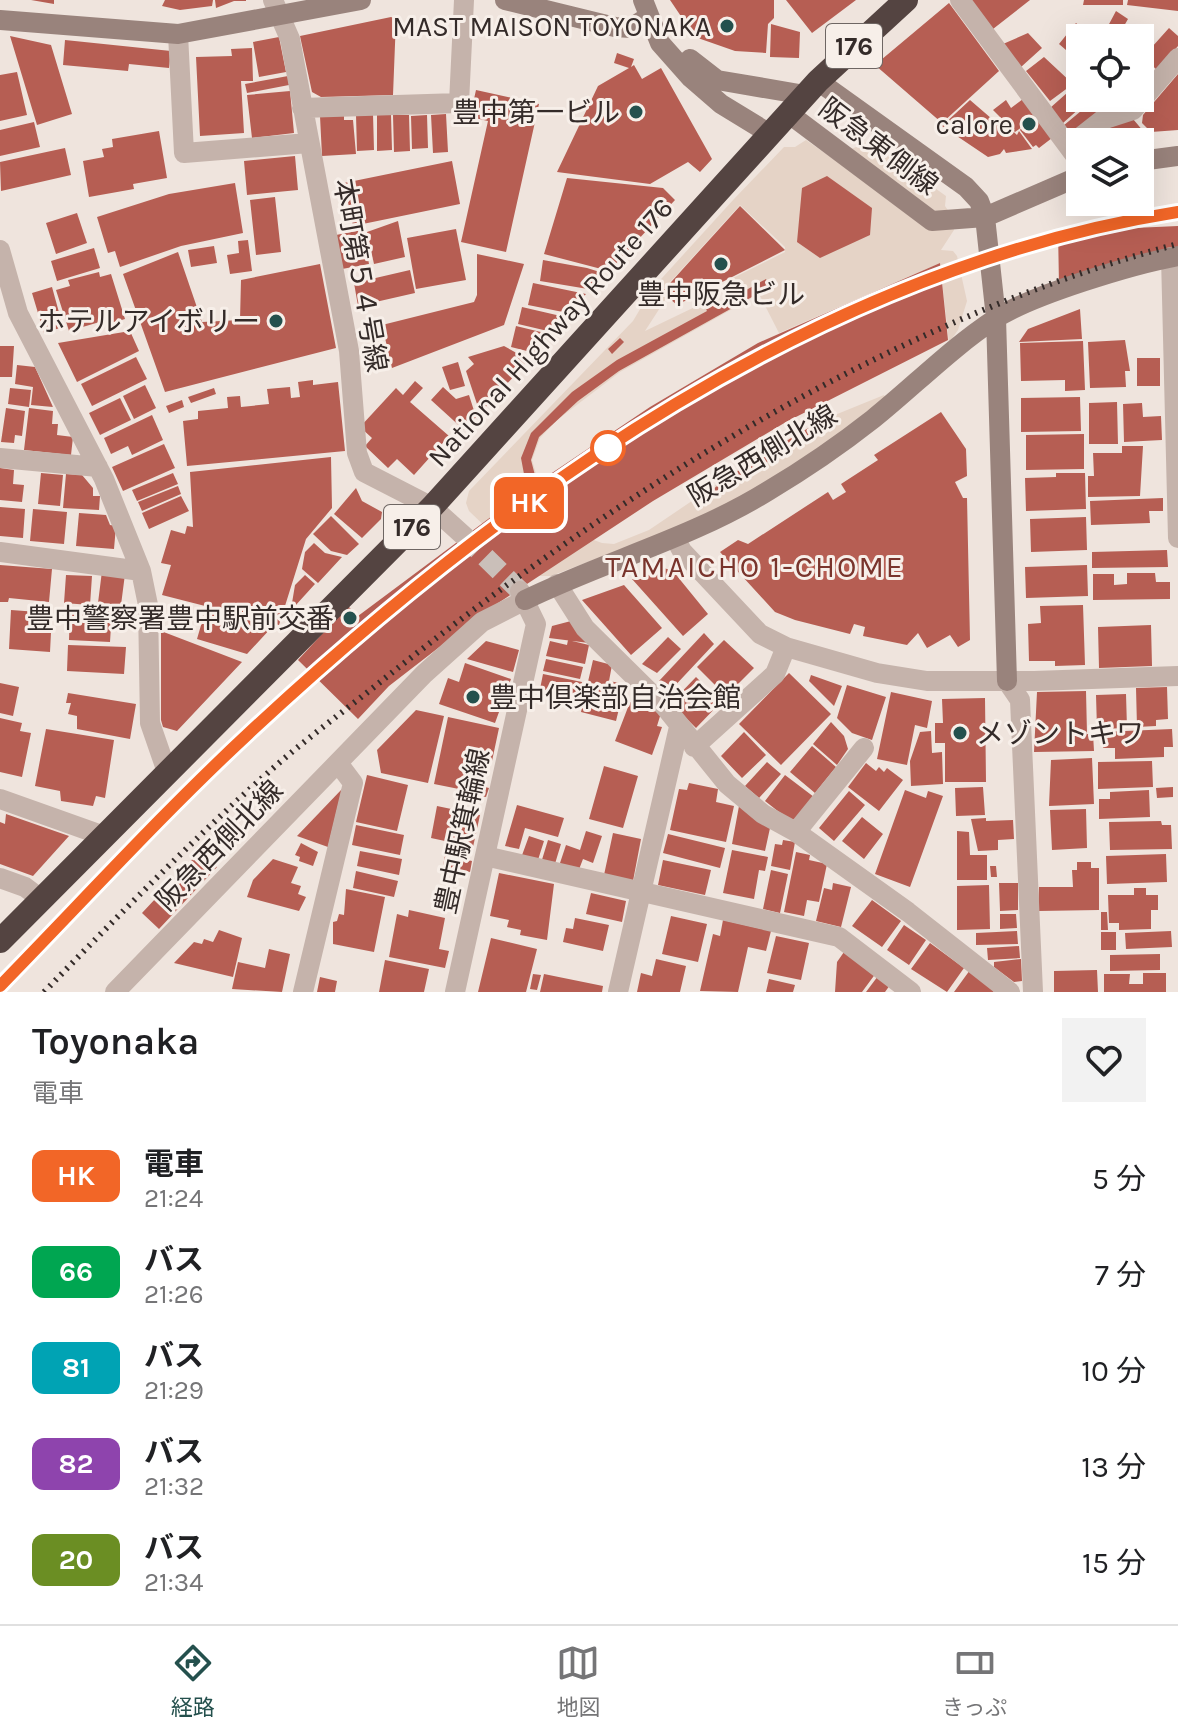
<!DOCTYPE html>
<html lang="ja">
<meta charset="utf-8">
<style>
:root{--surface:#fff;--page:#f2f2f2;--text:#202124;--muted:#757577;--line:#e0e0e0;--accent:#24504d}
body{margin:0;font-family:Karla,"Noto Sans JP",sans-serif;background:var(--page);color:var(--text);height:100vh;display:flex;flex-direction:column;font-size:30px;white-space:nowrap}
*{box-sizing:border-box;margin:0}
p{font-size:26px;color:var(--muted)}
.icon{flex:none;width:44px;height:44px;fill:none;stroke:currentColor;stroke-width:2;stroke-linecap:round;stroke-linejoin:round}
.map{position:relative;height:992px;overflow:hidden}
.panel{display:flex;flex-direction:column;background:var(--surface);flex:1}
.panel>*{flex:none}
.badge{padding:0 16px;border-radius:12px;font-size:28px;line-height:52px}
.fabs{position:absolute;left:1066px;top:24px;display:grid;gap:16px}
.fabs a{display:grid;place-items:center;width:88px;height:88px;border-radius:0px;background:var(--surface);box-shadow:0 8px 32px #0002;font-size:40px}
.map>.badge{position:absolute;translate:-50% -50%;box-shadow:0 0 0 4px #fff}
.round{display:grid;place-items:center;flex:none;width:84px;height:84px;border-radius:0px;background:var(--page)}
.overview{display:flex;align-items:center;justify-content:space-between;height:136px;padding:0 32px}
h1{font-size:38px;font-weight:600;line-height:60px}
ul{padding:0;list-style:none}
li{display:flex;align-items:center;gap:24px;height:96px;padding:0 32px}
li div{flex:1}
li b{display:block;font-size:30px}
li em{font-style:normal}
li .badge{min-width:88px;font-weight:700;text-align:center}
.menu{display:flex;justify-content:space-around;align-items:center;height:112px;border-top:2px solid var(--line);background:var(--surface);font-size:22px;color:var(--muted)}
.menu a{display:grid;justify-items:center;gap:4px}
.menu .on{color:var(--accent)}
.map>svg:first-child{display:block}
.plaza{fill:#e5d3c6;fill-rule:evenodd}
.building{fill:#b65e53}
.lines{fill:none;stroke-linecap:round;stroke-linejoin:round}
.street-tunnel{stroke:#cabfb9;stroke-width:20;stroke-dasharray:20 10;stroke-linecap:butt}
.street{stroke:#c5b3ab;stroke-width:20}
.secondary{stroke:#99837c;stroke-width:20}
.highway{stroke:#544441;stroke-width:24}
.rail{stroke:#342b29;stroke-width:6;stroke-dasharray:2 6;stroke-linecap:butt}
.line-casing{stroke:#fff;stroke-width:18}
.line{stroke:#f26627;stroke-width:12}
.poi-dot{fill:#24504d;stroke:#f7efe9;stroke-width:3}
.stop-dot{fill:#fff;stroke:#f26627;stroke-width:4}
.labels{text-anchor:middle;stroke-width:6;stroke-linejoin:round;paint-order:stroke}
.shield{fill:#f7efe9;stroke:#6e6663;stroke-width:2}
.shield-label{font-size:26px;font-weight:bold;fill:#342b29}
.poi-label{font-size:28px;fill:#342b29;stroke:#f7efe9;text-anchor:end}
.street-label{font-size:28px;fill:#342b29;stroke:#f7efe9}
.neighbourhood-label{font-size:30px;letter-spacing:2px;fill:#79342c;stroke:#f7efe9}
</style>
<div class="map">
<svg width="1178" height="992" viewBox="0 0 1178 992">
<rect width="100%" height="100%" fill="#efe4dd"/>
<!-- plaza -->
<path class="plaza" d="M806,140l26,18 37,-17 77,55 -1,10 7,10 2,14 -13,20 12,1 4,5 10,45 -9,29 -9,13 -9,-80 -161,70 -20,-39 -139,78 -63,48 -17,18 -8,22 7,24 52,55 11,4 12,1 35,-14 102,-69 69,-40 64,-26 3,5 -127,89 -88,41 -121,46h-14l-68,-65 -3,-8 3,-12 164,-170 19,-32 82,-90 50,-52h11zM740,205l45,42v5l-56,28 7,14 -21,11 -6,-12 -12,6 2,6 -54,26 22,-34 -5,-6z"/>
<!-- building -->
<path class="building" d="M31,0h23v4z
M165,0h48l-1,6 -32,4 -18,-4z
M215,0h31v1h-12l-18,7z
M670,0h104v18l-6,6 -2,29 -31,-2 -40,-14z
M786,0h70l-44,33z
M971,0h59l-37,29z
M1084,0h39v5h-40z
M1128,0h50v11l-51,-6z
M949,3l50,68 -57,52 -67,-58z
M1116,11l12,8 -8,14 -12,-7z
M391,17l5,2 -3,76 -72,2 -9,-5 -12,-56z
M1076,23l17,15h-13v24l-21,-18z
M771,24l29,8 -1,26 -29,-1z
M1103,26l14,12h-20l-3,-2z
M1169,28l9,8v10l-21,24 -14,-13z
M1135,31l16,13 -11,13v-19h-11z
M1028,33l14,15 -21,19 -18,-23z
M10,36l41,9 21,69 -35,11z
M279,37l7,35 -27,5 -6,-35z
M65,40l106,11 -2,17 -40,-4 -1,7 -65,-6z
M252,48l1,33h-12l3,52 -44,3 -4,-79 36,-1 -1,-7z
M617,53l17,6 -3,8 3,-2 8,14 19,-11 51,91 -12,13 -12,-10 -38,22 -93,-12 41,-86 31,-18 -15,-5z
M1044,57l29,27 -23,17 -24,-30z
M17,72l10,43 -27,6v-46z
M1178,74v56l-27,2 -9,-9 1,-8z
M288,76l1,9 -42,8 -2,-9z
M1076,85l4,13 9,2 -26,23 -13,-15z
M476,90l63,14 -33,148 -45,-10 27,-121 -18,-4z
M290,91l4,42 -42,5 -5,-43z
M1092,98h34l-23,10z
M1023,99l29,39 -13,10 -3,-3 -3,2 -13,-17 2,-3 -7,5 -22,-22 13,-10 5,8z
M970,100l29,25 3,-4 15,14 2,-4 13,18 -26,4 -2,-4 -4,5 -12,3 -46,-31z
M1093,101l8,10 -30,25 -8,-10z
M373,114l1,36 -17,1 -1,-36z
M446,114l2,38 -15,1 -2,-38z
M344,115v5h9l3,34 -34,2 -2,-40z
M377,115h14l1,35 -15,1z
M393,115h16l1,36 -16,1z
M427,115l1,33 -16,1 -1,-33z
M1133,119l11,13 -45,4 1,-5z
M34,122l6,25 -40,9v-26z
M159,131l8,47 -34,6 1,5 -45,8 -6,-36 21,-4 -2,-8 11,-2 -1,-8z
M65,148l6,27 -70,16 -1,-29z
M295,156l3,34 -51,5 -3,-34z
M452,161l8,43 -107,22 -9,-43z
M827,176l45,32 -2,27 -50,23 -23,-16 5,-54z
M567,178l96,10 12,12 -66,71 -65,-17z
M235,183l8,50 -62,13 -61,21 -5,-16 -7,2 -11,-36 72,-23z
M275,197l6,55 -25,3 -6,-55z
M740,206l45,44 -108,55 -15,-13z
M77,213l10,30 -31,11 -10,-31z
M1116,217l18,11 44,-2v24l-119,36 -1,-57z
M398,221l7,36 -31,7 -7,-32z
M456,229l10,51 -50,9 -9,-51z
M362,230l7,34 -27,5 -6,-34z
M248,240l4,31 -22,3 -3,-19 12,-2 -1,-12z
M214,246l3,17 -26,4 -3,-17z
M94,248l6,20 -43,13 -6,-20z
M178,252l24,70 38,-2 1,-40 79,-16 16,84 -171,44 -42,-118z
M477,254l47,10 -20,61 -112,43 -10,-43 92,-23 3,-7z
M543,260l44,8 16,5 -15,16 -48,-8z
M940,263l8,77 -162,82 -133,79 -167,110 -97,75 -31,33 -60,-59 50,-54 10,10 169,-126 -6,-32 10,-25 41,-41 45,-32 90,-49 -7,-13 9,-5 7,14 50,-28 4,8 -151,84 -41,30 -39,36 -8,23 6,23 113,-76 108,-64z
M410,270l5,23 -57,13 -4,-23z
M99,272l1,5 11,-3 14,45 -20,6 -2,-4 -34,10 -13,-41 14,-4 -2,-6z
M533,283l53,11 -18,19 -40,-8z
M52,287l11,40 -19,6 -12,-40z
M522,307l43,10 -13,15 -34,-8z
M1080,309l2,30 -63,3 9,-13z
M516,326l33,8 -14,19 -24,-6z
M130,331l9,20 -62,31 -19,-39z
M620,338l4,4 -12,12 -4,-5z
M1125,340l5,31h-5l1,16 -36,1 -2,-46z
M1083,341l2,49 -20,1v-11l-44,1 -1,-38z
M0,346h14l-2,31h-12z
M504,346l25,14 -49,53 -14,-42 8,-7 -6,-7z
M136,357l11,22 -55,27 -11,-22z
M1137,358h23v28h-23z
M458,362l7,24 -15,4 -8,-23z
M17,365l18,2 18,40 -22,-2 2,-18 -18,-3z
M313,380v5l25,-3 7,69 -158,15 -4,-45 15,-2v-8l30,-3 -1,-11 13,-1 1,11 28,-3 -2,-15 23,-2 1,11 9,-1 -2,-15z
M415,381l8,7 -13,14 39,34 -35,39 -17,-16 -9,9 -23,-22 7,-8 -12,-11 36,-39 7,7z
M145,385l11,23 -22,11 -11,-23z
M443,387l13,12 13,-4 7,22 -12,13 -33,-30z
M10,388l21,2 -2,17 -21,-3z
M214,388l2,6 -25,9 -3,-6z
M1080,397l1,34 -60,1v-34z
M120,398l11,22 -31,15 -11,-22z
M182,400l2,7 -15,6 -3,-7z
M1117,402l1,42h-29v-41z
M1142,403l1,14 18,-1 1,24 -38,2 -1,-38z
M6,408l19,3 -3,25 -7,-1 -1,8 -13,-1z
M29,408l24,3 -1,13h6l-1,11 16,2 -2,18 -47,-5z
M941,412l25,37 1,27 -12,6 8,16h4l3,142 -12,7 -8,-12 -23,13 -9,-15 -11,12 -44,-9 2,-9 -11,-3 -4,10 -55,-14 -20,-8 -55,-60 18,-12 10,4 80,-52 5,8 13,-8 -5,-8 37,-24 -4,-5z
M152,415l11,25 -31,15 -4,-9 -17,8 -7,-16z
M812,426l3,5 -117,75 -3,-4 57,-41z
M1084,434v35l-58,1v-35z
M164,444l11,24 -52,23 -11,-24z
M1122,446h21l-3,50 -52,1v-21h6l-1,-23h29z
M331,457l1,51 -26,31 -27,86 -117,-30 9,-30 -10,-2 10,-33 14,4 2,-8 6,1 -3,-55z
M0,468l14,2 -1,14 11,1 -2,17 -22,-2z
M41,473l22,2 -3,31 -22,-2z
M173,473l5,11 -41,17 -5,-11z
M1056,473h29l1,36 -60,2 -1,-33 31,-1z
M66,474l16,1 11,13v8h7l-1,14 -36,-2z
M178,486l3,8 -39,17 -4,-9z
M356,488l6,13 20,11 -1,7 -19,19 -28,-24z
M181,496l8,15 -40,18 -7,-16z
M1163,498v13h-14l1,12 -59,2 -1,-24z
M0,507l25,2 -2,29 -23,-2z
M33,509l34,3 -3,32 -34,-3z
M79,513l27,2 4,10 6,1 -2,23 -38,-3z
M331,516l28,28 -12,11 -16,-4 -18,-17z
M1086,517l1,33 -56,2 -1,-33z
M314,543l11,10 17,4 -24,26 -16,-14 3,-17z
M1167,550l1,17 -76,1v-16z
M0,565l52,4 -3,33 -40,-4 -1,4h-8z
M1087,565l1,31 -62,2 -1,-31z
M658,566l15,5 35,43 -25,22 -51,-57h12z
M102,571l23,3 -4,31 -23,-2z
M1127,573h28l1,9h14v17l-77,1v-26h21v11l13,-1z
M66,575l26,1 -2,29 -26,-2z
M305,575l10,9 -20,22 -3,-3 3,-18z
M624,585l38,43 -31,27 -49,-55z
M1083,605l2,60 -30,1v-5h-26l-1,-37 13,-1 -1,-17z
M206,608l66,19 -25,27 -50,-15z
M70,609l42,1 -2,32 -41,-2z
M11,610l41,3 -2,39 -41,-3z
M571,621l18,22 -40,-5 3,-12z
M1151,625l1,41 -53,2 -1,-41z
M161,631l81,31 -65,69 -14,-4 -2,-7z
M704,633l10,11 -44,47 -11,-10z
M668,637l13,12 -24,24 -15,-9z
M568,640l21,5 -4,19 -39,-8 4,-15 17,4z
M724,640l30,28 -28,28 -29,-29z
M486,641l33,9 -6,22 -46,-13z
M68,645l58,2 -2,27 -57,-3z
M546,659l37,8 -3,12 -37,-8z
M593,660l19,5 -3,16 16,3 -9,37 -35,-9z
M465,663l46,16 -16,44 -56,-19 9,-26 11,4z
M789,673l42,41 -50,51 -42,-41z
M543,674l39,8 -3,15 -39,-8z
M811,675l31,11 -8,20 -25,-25z
M696,677l25,25 -25,26 -25,-25z
M0,683l19,4 -6,29 -13,-3z
M847,685l39,12 -14,43 -20,-7 -15,-15z
M1167,687l1,32 -12,1v6l-19,1 -1,-39z
M1086,691l1,43h6l1,17 -60,1 3,-60z
M891,692l41,9 -5,27 -12,-3 -8,40 -30,-6z
M68,693l68,11 -6,35 -53,-10v-13l-9,-2 3,-11h-5z
M1126,694l1,34 -30,1 -1,-34z
M985,698l1,84h-41v-39h-10v-20h8l-1,-24z
M630,702l31,11 -4,13 5,1 -10,28 -37,-14z
M416,710l28,6 -16,67 -47,-10 -4,-23z
M448,717l51,11 -7,33 -28,29 -30,-6z
M0,718l22,5 -2,8 11,2 -9,44 -22,-5z
M831,722l13,14 4,13 -11,16 -24,-21z
M46,729l68,11 -9,58 -9,-2 -3,10 -32,-5 -1,-10 -25,-5z
M1172,729l1,18h-9v10l-49,2v-11h-12l-1,-16z
M931,731l1,22 10,-1 1,32 -32,2 -1,-25 10,-29z
M744,732l22,23 -24,23 -21,-22z
M812,746l24,21 -21,26 -25,-21z
M1092,758l2,46 -45,2 2,-46z
M1152,761l1,26 -55,2v-27z
M767,762l14,12 -22,24 -14,-12z
M866,763l10,8 3,-4 5,5 3,-4 16,12 -24,31 -31,-24z
M604,766l34,10 -15,52 -34,-9z
M367,775l41,10 -11,46 -41,-9z
M785,775l29,22 -21,26 -28,-22z
M689,783l29,6 -2,13 18,4 -8,36 -56,-12 9,-41 8,1z
M473,784l16,4 -3,9 -15,-3z
M983,787l2,28 -29,1 -1,-28z
M1173,787v10l-16,1 -1,-10z
M342,789l-14,58 -31,-11z
M905,790l21,8 2,-7 15,5 -33,91 -35,-13z
M1149,790l1,27 -51,2v-20h11v-7z
M849,791l16,14 -31,36 -15,-13z
M517,805l47,13 -6,19 -33,-9 -6,21 -14,-3z
M437,806l43,9 -7,32 -42,-9z
M739,806l31,22 -5,23 -33,-7z
M1086,809l1,39 -35,2 -2,-40z
M6,814l63,22 -36,40 -33,-12v-42l5,2z
M862,817l21,17 -19,25 -22,-18z
M986,818v3l27,-1 1,19 -16,1v10l-20,1 -7,-32z
M1161,821l1,4h9l1,24 -62,1 -1,-28z
M356,825l48,10 -4,20 -48,-10z
M586,831l16,5 -9,27 -10,-4 -5,13 -19,-6 7,-21 14,5z
M957,831l12,1 1,23h17v25h-30z
M613,833l28,6 -8,42 -29,-6z
M668,834l57,14 -5,20 -57,-15z
M529,836l15,5 -7,22 -16,-5z
M548,840l13,4 -7,23 -13,-4z
M783,840l12,2 -5,28 -19,-4 4,-22 7,1z
M301,843l17,9 -5,14 -14,-5 1,-4 -5,-2z
M732,850l36,7 -3,14 -6,-1 -5,29 -31,-6z
M200,851l17,16 -58,62 -17,-16z
M360,851l42,8 -3,16 -42,-9z
M796,852l14,3 -1,5 18,4 -8,38 -12,-2 -3,16 -20,-4z
M1166,854l1,28 -60,2 -1,-28z
M445,855l27,6 -2,11 -27,-6z
M273,859l25,8 -7,16 10,3 -3,8 8,3 -7,14 -52,-14 6,-17z
M663,860l48,10 -6,25 -47,-10z
M1077,862h14v6h8v42l-61,1 1,-24h34l-1,-17h5z
M990,866h6l1,11h-6z
M771,870l17,4 -8,39 -17,-4z
M356,871l42,10 -4,16 -41,-9z
M499,873l55,11 -7,56 -27,-5 1,-5 -14,-3 2,-7 -19,-4z
M833,883l18,4 -10,40 -25,-6 8,-33 8,2z
M999,883h19v27l-18,1z
M989,885l1,44 -33,1v-44z
M1134,888h12v7h12v15h-7v19l-32,1v-7h-10l-1,-28h26z
M346,889l39,8 -11,55 -41,-8v-22l4,-1 2,-7 5,1z
M591,893l35,8 -4,21 -36,-8z
M872,900l29,21 -19,26 -30,-21z
M409,910l36,8 -6,31 10,2 -4,17 -56,-11 8,-43 11,3z
M1101,912h6l1,18h-7z
M1000,914h16l1,14 -17,1z
M671,916l36,8 -9,38 -36,-8z
M575,918l34,7 -6,26 -40,-9 3,-14 7,1z
M723,920l48,11 -5,20 -18,-4 -10,45 -38,-1 13,-57 7,2z
M904,925l22,15 -17,25 -22,-15z
M219,930l23,8 -9,39 -59,-14 20,-21 8,2 2,-5 9,3z
M1017,931l1,13 -42,1v-12z
M1171,931l1,16 -46,2 -1,-16z
M1101,932h15v18h-15z
M776,936l33,7 -8,37 -34,-7z
M491,938l46,11 -11,43h-48z
M930,943l34,25 -17,24 -36,-23z
M1019,946l1,12 -32,2 -1,-12z
M269,949l21,5 -8,38 -50,-3 6,-27 27,6z
M844,952l32,21 -14,19h-27l2,-30z
M1160,954v16l-50,1v-16z
M656,959l30,7 -6,26h-43l4,-19 11,3z
M1021,959l1,22 -8,1 -20,-15v-5z
M385,960l44,9 -5,23h-45z
M970,970l26,19 -3,3h-39z
M1097,970l1,22h-44v-21z
M1143,973h23v19h-62v-18h26l-1,10h14z
M533,974l8,1 -4,15 -7,-1z
M544,974l59,12 -1,6h-62z
M878,976l12,9 -5,7h-19z
M320,977l17,4 -2,11h-18z
M769,979l26,6 -2,7h-27z"/>
<g class="lines">
<!-- street-tunnel -->
<path class="street-tunnel" d="M464,536l56,55"/>
<!-- street -->
<path class="street" d="M273,0l17,39 59,312 8,102 7,19 68,35 32,29
M960,0l120,162
M178,34l6,119 125,-10
M302,108l157,-5 5,-103
M1069,146l33,-26 31,-10 45,-52
M0,250l18,63 86,166 37,92 7,34 2,118 17,49
M1171,257l7,281
M0,458l98,9
M675,538l7,13 78,83 26,13 91,26 50,8h107l144,-5
M0,552l141,19
M557,584l28,44 80,79 62,77 36,30 33,18 112,80 102,80
M1007,681l13,19 13,292
M694,747l81,-73 11,-27
M0,799l104,37
M796,832l68,-84
M485,856l354,81 72,55
M0,878l25,9 16,12
M115,992l309,-318 58,-52 43,-22
M303,992l50,-209 -15,-20
M455,992l81,-368 -16,-33
M618,992l61,-265"/>
<!-- secondary -->
<path class="secondary" d="M505,0l110,27 16,1 18,-12
M643,0l17,43 31,35 30,26 49,30
M0,20l178,14 183,-34
M690,59l27,21 88,15
M818,81l148,106 13,14 6,16 11,101 11,363
M788,113l144,108 53,-4 95,-41
M1140,161l38,-5
M525,600c80,-39 167,-62 243,-109 37,-22 72,-46 105,-72 41,-33 78,-71 122,-100 36,-24 139,-55 183,-63"/>
<!-- highway -->
<path class="highway" d="M0,941l432,-434 386,-426 88,-81"/>
<!-- rail -->
<path class="rail" d="M0,985c83,-83 162,-171 248,-251 258,-242 574,-465 930,-522
M44,992c74,-76 148,-152 227,-222 36,-32 76,-61 113,-91 232,-185 504,-359 794,-435"/>
</g>
<g class="lines">
<defs>
<path id="line" d="M0,986c82,-84 162,-172 248,-252 258,-241 574,-466 930,-522"/>
</defs>
<!-- line casing -->
<use href="#line" class="line-casing"/>
<!-- line -->
<use href="#line" class="line"/>
</g>
<!-- markers -->
<g class="poi-dot">
<circle cx="727" cy="26" r="8"/>
<circle cx="636" cy="112" r="8"/>
<circle cx="1029" cy="124" r="8"/>
<circle cx="721" cy="264" r="8"/>
<circle cx="276" cy="321" r="8"/>
<circle cx="350" cy="618" r="8"/>
<circle cx="473" cy="697" r="8"/>
<circle cx="960" cy="733" r="8"/>
</g>
<circle class="stop-dot" cx="608" cy="448" r="16"/>
<g class="labels">
<!-- shield labels -->
<g class="shield">
<rect x="826" y="24" width="56" height="44" rx="6"/>
<rect x="384" y="505" width="56" height="44" rx="6"/>
</g>
<g class="shield-label">
<text x="854" y="55">176</text>
<text x="412" y="536">176</text>
</g>
<!-- poi labels -->
<g class="poi-label">
<text x="711" y="36">MAST MAISON TOYONAKA</text>
<text x="620" y="122">豊中第一ビル</text>
<text x="1013" y="134">calore</text>
<text x="721" y="304" text-anchor="middle">豊中阪急ビル</text>
<text x="260" y="331">ホテルアイボリー</text>
<text x="334" y="628">豊中警察署豊中駅前交番</text>
<text x="489" y="707" text-anchor="start">豊中倶楽部自治会館</text>
<text x="976" y="743" text-anchor="start">メゾントキワ</text>
</g>
<!-- street labels -->
<g class="street-label">
<text transform="translate(879 146) rotate(37)" y="10">阪急東側線</text>
<text transform="translate(361 275) rotate(80)" y="10">本町第５４号線</text>
<text transform="translate(550 332) rotate(-48)" y="10">National Highway Route 176</text>
<text transform="translate(762 455) rotate(-31)" y="10">阪急西側北線</text>
<text transform="translate(462 831) rotate(-78)" y="10">豊中駅箕輪線</text>
<text transform="translate(219 845) rotate(-46)" y="10">阪急西側北線</text>
</g>
<!-- neighbourhood labels -->
<g class="neighbourhood-label">
<text x="755" y="577">TAMAICHO 1-CHOME</text>
</g>
</g>
</svg>
<div class="fabs">
<a><svg class="icon" aria-label="locate" viewBox="0 0 24 24"><circle cx="12" cy="12" r="6"/><path d="M12 2v4M12 18v4M2 12h4M18 12h4"/></svg></a>
<a><svg class="icon" aria-label="layers" viewBox="0 0 24 24"><path d="M12 4l9 5-9 5-9-5zM3 14l9 5 9-5"/></svg></a>
</div>
<b class="badge" style="left:529px;top:503px;background:#f26627;color:#fff">HK</b>
</div>
<section class="panel">
<div class="overview"><div><h1>Toyonaka</h1><p>電車</p></div><a class="round"><svg class="icon" aria-label="heart" viewBox="0 0 24 24"><path d="M12 20l-8-8c-3-5 5-10 8-4 3-6 11-1 8 4z"/></svg></a></div>
<ul>
<li><span class="badge" style="background:#f26627;color:#fff">HK</span><div><b>電車</b><p>21:24</p></div><em>5 分</em></li>
<li><span class="badge" style="background:#00a651;color:#fff">66</span><div><b>バス</b><p>21:26</p></div><em>7 分</em></li>
<li><span class="badge" style="background:#00a3b4;color:#fff">81</span><div><b>バス</b><p>21:29</p></div><em>10 分</em></li>
<li><span class="badge" style="background:#8e44ad;color:#fff">82</span><div><b>バス</b><p>21:32</p></div><em>13 分</em></li>
<li><span class="badge" style="background:#6b8e23;color:#fff">20</span><div><b>バス</b><p>21:34</p></div><em>15 分</em></li>
</ul>
</section>
<nav class="menu">
<a class="on"><svg class="icon" aria-label="directions" viewBox="0 0 24 24"><path d="M12 3l9 9-9 9-9-9zM9 14v-3h6M13 9l2 2-2 2"/></svg>経路</a>
<a><svg class="icon" aria-label="map" viewBox="0 0 24 24"><path d="M3 6l6-2 6 2 6-2v14l-6 2-6-2-6 2zM9 4v14M15 6v14"/></svg>地図</a>
<a><svg class="icon" aria-label="tickets" viewBox="0 0 24 24"><path d="M3 7h18v10H3zM15 7v10"/></svg>きっぷ</a>
</nav>
